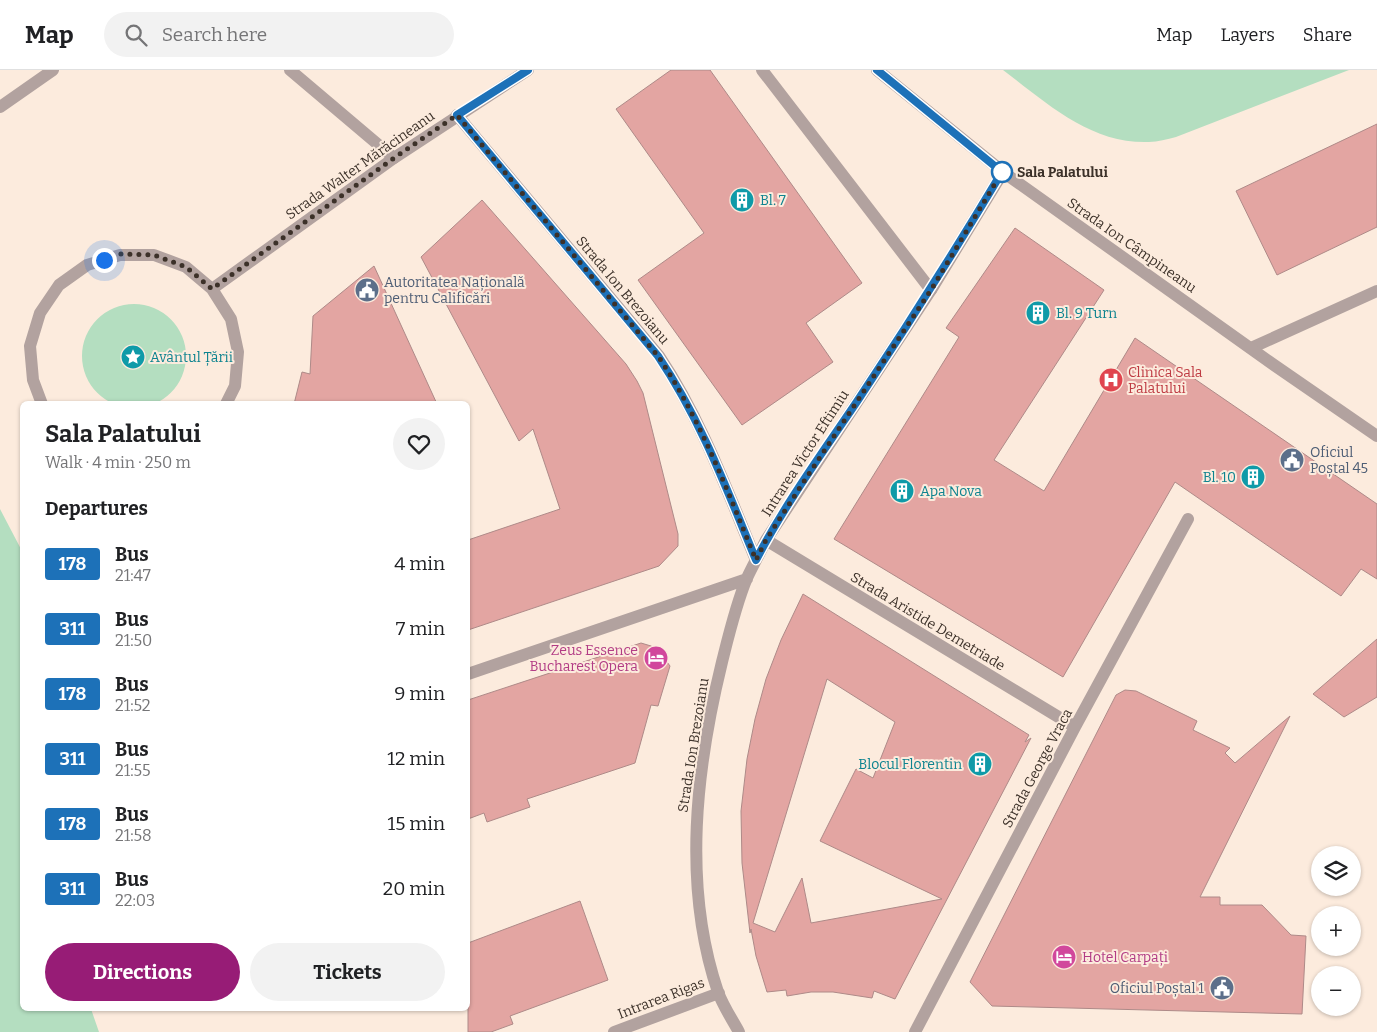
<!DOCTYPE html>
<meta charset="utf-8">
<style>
:root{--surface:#fff;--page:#f2f2f2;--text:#202124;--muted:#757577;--line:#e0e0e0;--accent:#971c76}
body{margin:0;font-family:Bitter,serif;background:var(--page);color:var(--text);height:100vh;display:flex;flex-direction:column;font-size:19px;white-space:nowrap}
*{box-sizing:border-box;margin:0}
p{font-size:16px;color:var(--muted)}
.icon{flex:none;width:28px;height:28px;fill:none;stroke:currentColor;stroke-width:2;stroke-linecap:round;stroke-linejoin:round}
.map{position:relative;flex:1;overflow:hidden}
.panel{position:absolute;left:20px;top:331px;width:450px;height:610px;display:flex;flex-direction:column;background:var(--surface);border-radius:8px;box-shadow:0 1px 4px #0004}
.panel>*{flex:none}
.badge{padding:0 10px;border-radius:4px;font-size:18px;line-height:32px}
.fabs{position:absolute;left:1311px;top:776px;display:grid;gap:10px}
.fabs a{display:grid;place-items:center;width:50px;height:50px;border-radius:50%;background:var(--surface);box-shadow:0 1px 4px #0004;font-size:25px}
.you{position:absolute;width:25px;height:25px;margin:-12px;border:4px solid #fff;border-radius:50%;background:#1a73e8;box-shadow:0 0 0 8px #1a73e833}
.map>.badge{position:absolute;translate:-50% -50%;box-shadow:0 0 0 2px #fff}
h2{padding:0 25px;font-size:19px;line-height:45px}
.round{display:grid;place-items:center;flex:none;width:52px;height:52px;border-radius:26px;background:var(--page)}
.overview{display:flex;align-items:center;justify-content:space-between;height:85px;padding:0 25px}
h1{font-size:24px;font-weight:700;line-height:38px}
.action{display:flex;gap:10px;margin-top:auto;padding:10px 25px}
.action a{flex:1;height:58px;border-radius:30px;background:var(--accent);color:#fff;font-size:20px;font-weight:700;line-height:58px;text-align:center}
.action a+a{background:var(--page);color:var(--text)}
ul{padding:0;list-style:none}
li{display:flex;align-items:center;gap:15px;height:65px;padding:0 25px}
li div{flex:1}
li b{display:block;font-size:19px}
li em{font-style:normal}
li .badge{min-width:55px;font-weight:700;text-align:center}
header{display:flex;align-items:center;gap:30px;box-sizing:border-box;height:70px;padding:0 25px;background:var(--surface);border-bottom:1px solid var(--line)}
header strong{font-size:24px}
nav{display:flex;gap:28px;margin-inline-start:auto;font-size:18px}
.search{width:350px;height:45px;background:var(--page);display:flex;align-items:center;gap:12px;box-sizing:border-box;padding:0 18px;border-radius:28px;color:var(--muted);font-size:19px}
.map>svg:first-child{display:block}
.green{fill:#b4dec0}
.building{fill:#e3a5a2;stroke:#ae8a88;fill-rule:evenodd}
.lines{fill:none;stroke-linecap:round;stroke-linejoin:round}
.service{stroke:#b2a29f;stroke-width:12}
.minor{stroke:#b2a29f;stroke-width:12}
.tertiary{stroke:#b2a29f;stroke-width:12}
.line-casing{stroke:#fff;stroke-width:11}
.line{stroke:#1d71b8;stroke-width:8}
.walk{stroke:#3c3129;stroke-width:5;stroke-dasharray:0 9}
.stop-dot{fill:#fff;stroke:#1d71b8;stroke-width:2.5}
.labels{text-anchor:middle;stroke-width:4;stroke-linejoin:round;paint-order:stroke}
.street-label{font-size:14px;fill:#3c3129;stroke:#fcebdd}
.stop-label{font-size:14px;font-weight:bold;fill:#3c3129;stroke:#fcebdd;text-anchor:start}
.culture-label{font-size:14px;fill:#0d838f;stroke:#fcebdd;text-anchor:start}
.service-label{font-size:14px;fill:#4e5e75;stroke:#fcebdd;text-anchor:start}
.health-label{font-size:14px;fill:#be3a42;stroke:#fcebdd;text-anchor:start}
.hotel-label{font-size:14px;fill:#b23c85;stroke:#fcebdd;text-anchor:end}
</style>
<header>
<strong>Map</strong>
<div class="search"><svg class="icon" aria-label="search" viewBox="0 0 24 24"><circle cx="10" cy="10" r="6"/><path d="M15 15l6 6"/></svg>Search here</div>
<nav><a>Map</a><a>Layers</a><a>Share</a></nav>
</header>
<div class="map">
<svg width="1377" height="962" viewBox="0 0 1377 962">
<rect width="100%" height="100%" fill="#fcebdd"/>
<!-- green -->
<path class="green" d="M1003,0h346l-173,67c-9,2 -18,5 -27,5 -59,2 -102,-39 -146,-72z
M82 286a52 52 0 1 1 104 0a52 52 0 1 1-104 0Z
M0,439l22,42v458h69l8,23h-99z"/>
<!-- building -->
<path class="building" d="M671,0h39l152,213 -56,40 27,39 -91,63 -104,-145 66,-47 -88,-124z
M1377,54v103l-100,48 -41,-84z
M482,130l144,164 11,17 6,12 35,141v12l-19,20 -191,64v-90l92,-31 -27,-80 -14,12 -98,-184z
M1015,158l89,62 -110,170 50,31 91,-153 242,166v75l-16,-10 -20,27 -166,-114 -112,195 -229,-138 125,-202 -13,-9z
M374,196l63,138h-143l8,-32 8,2 3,-58z
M803,524l226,141 -4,7 6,-4 -136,261 -21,-8 -2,7 -39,-6h-22l-24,4 -1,-6 -19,2 -11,-36 -5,-27 -1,4 -8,-70 -1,-52 6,-52 8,-40 11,-40 15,-39zM827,609l68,43 -22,56 -17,-9 -36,72 122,58 -131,24 -9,-45 -27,54 -22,-9z
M1377,569v58l-33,20 -31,-23z
M641,573l10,3 8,5 11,15 -12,40 -7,-1 -16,58 -108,36 3,8 -43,15 -3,-9 -16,6v-119z
M1125,620l11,1 61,30 -4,9 37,18 -5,5 10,10 55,-47 -90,181h20v8h42l29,30 15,1 -4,78 -310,-8 -22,-24 146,-287z
M580,831l28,79 -98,36 3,8 -22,8h-23v-89z"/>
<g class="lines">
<!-- service -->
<path class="service" d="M762,0l169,220
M0,37l53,-37
M212,219l182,-131
M1251,278l126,-57
M42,334l-9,-24 -3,-34 10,-33 19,-28 28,-20 33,-10h34l32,12 26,22 19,30 7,33 -3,34 -9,18"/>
<!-- minor -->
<path class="minor" d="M290,0l104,88 134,-88
M457,45l202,241c42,63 68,134 97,204
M766,470l309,187
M468,604l279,-95
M614,962l105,-39
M739,962c-7,-13 -16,-26 -21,-40 -36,-106 -22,-224 4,-330 7,-28 14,-58 25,-84 6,-13 13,-25 19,-38l165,-250 72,-118
M915,962l160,-305 113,-208"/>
<!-- tertiary -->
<path class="tertiary" d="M877,0l126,102 271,193 103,71"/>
</g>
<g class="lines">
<defs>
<path id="line" d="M528,0l-71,45 201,241c43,64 69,134 98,204 29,-56 67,-108 102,-160 50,-75 98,-151 144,-228l-125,-102"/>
</defs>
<!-- line casing -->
<use href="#line" class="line-casing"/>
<!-- line -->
<use href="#line" class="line"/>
<!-- walk -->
<path class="walk" d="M104,190l16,-6 34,1 32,12 26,22 182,-131 63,-43 201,241c43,64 69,134 98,204l10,-20 31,-48 134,-202 71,-118"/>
</g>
<!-- icons -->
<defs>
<symbol id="building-disc" viewBox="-11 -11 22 22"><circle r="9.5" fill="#0f9aa8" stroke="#fcebdd"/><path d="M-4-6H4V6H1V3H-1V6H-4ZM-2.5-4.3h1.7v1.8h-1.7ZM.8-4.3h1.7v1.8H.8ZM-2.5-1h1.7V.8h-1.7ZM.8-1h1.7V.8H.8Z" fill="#fff"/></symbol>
<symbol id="civic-disc" viewBox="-11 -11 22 22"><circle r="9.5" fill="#5c6f8a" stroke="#fcebdd"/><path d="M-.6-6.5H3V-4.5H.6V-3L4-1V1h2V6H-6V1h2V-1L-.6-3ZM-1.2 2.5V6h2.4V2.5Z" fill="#fff"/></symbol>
<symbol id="sight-disc" viewBox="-11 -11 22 22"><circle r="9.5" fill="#0f9aa8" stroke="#fcebdd"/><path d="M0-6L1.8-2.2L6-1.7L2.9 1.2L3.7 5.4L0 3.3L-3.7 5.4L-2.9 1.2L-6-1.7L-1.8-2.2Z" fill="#fff"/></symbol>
<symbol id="hospital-disc" viewBox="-11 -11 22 22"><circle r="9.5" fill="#e0444e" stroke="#fcebdd"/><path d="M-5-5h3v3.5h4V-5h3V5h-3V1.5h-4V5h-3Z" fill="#fff"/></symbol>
<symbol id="hotel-disc" viewBox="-11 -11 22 22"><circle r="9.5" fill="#d1479c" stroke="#fcebdd"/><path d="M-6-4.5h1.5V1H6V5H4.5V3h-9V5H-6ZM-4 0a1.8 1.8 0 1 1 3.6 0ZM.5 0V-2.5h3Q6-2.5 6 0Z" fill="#fff"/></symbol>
</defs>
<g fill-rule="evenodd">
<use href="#building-disc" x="728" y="116" width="28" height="28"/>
<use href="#civic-disc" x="353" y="206" width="28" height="28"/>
<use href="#building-disc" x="1024" y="229" width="28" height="28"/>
<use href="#sight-disc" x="119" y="273" width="28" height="28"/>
<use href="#hospital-disc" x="1097" y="296" width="28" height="28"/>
<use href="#civic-disc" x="1278" y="376" width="28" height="28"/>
<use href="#building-disc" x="1239" y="393" width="28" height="28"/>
<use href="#building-disc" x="888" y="407" width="28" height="28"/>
<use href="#hotel-disc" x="642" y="574" width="28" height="28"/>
<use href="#building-disc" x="966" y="680" width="28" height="28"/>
<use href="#hotel-disc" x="1050" y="873" width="28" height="28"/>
<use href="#civic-disc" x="1208" y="904" width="28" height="28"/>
</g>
<!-- markers -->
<circle class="stop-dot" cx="1002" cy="102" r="10"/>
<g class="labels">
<!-- street labels -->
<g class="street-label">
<text transform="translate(360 95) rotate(-35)" y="5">Strada Walter Mărăcineanu</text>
<text transform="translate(1132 175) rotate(35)" y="5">Strada Ion Câmpineanu</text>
<text transform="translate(623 220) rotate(50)" y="5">Strada Ion Brezoianu</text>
<text transform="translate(805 383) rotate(-57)" y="5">Intrarea Victor Eftimiu</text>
<text transform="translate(928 551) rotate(31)" y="5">Strada Aristide Demetriade</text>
<text transform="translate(693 675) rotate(-81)" y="5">Strada Ion Brezoianu</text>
<text transform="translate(1037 698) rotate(-62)" y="5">Strada George Vraca</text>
<text transform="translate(661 928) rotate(-21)" y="5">Intrarea Rigas</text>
</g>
<!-- stop labels -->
<g class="stop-label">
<text x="1017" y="107">Sala Palatului</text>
</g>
<!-- culture labels -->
<g class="culture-label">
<text x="760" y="135">Bl. 7</text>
<text x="1056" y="248">Bl. 9 Turn</text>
<text x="150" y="292">Avântul Țării</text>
<text x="1236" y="412" text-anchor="end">Bl. 10</text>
<text x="920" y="426">Apa Nova</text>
<text x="962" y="699" text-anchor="end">Blocul Florentin</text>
</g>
<!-- service labels -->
<g class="service-label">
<text x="384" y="217">Autoritatea Națională<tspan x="384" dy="16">pentru Calificări</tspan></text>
<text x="1310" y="387">Oficiul<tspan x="1310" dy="16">Poștal 45</tspan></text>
<text x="1204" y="923" text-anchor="end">Oficiul Poștal 1</text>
</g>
<!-- health labels -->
<g class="health-label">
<text x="1128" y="307">Clinica Sala<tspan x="1128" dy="16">Palatului</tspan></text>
</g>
<!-- hotel labels -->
<g class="hotel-label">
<text x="638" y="585">Zeus Essence<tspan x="638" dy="16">Bucharest Opera</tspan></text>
<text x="1082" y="892" text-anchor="start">Hotel Carpați</text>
</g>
</g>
</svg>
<div class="fabs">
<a><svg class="icon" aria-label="layers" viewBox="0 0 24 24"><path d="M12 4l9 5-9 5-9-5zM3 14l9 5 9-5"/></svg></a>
<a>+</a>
<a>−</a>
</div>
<div class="you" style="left:104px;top:190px"></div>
<section class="panel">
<div class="overview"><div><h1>Sala Palatului</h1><p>Walk · 4 min · 250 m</p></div><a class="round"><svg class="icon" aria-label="heart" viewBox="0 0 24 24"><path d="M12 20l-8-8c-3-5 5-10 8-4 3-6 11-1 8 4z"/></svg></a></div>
<h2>Departures</h2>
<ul>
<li><span class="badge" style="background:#1d71b8;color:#fff">178</span><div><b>Bus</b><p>21:47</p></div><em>4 min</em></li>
<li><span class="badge" style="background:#1d71b8;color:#fff">311</span><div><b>Bus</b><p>21:50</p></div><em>7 min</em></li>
<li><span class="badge" style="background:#1d71b8;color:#fff">178</span><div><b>Bus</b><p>21:52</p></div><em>9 min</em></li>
<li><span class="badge" style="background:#1d71b8;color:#fff">311</span><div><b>Bus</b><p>21:55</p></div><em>12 min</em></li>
<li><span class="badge" style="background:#1d71b8;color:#fff">178</span><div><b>Bus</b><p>21:58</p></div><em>15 min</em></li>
<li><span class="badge" style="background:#1d71b8;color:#fff">311</span><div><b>Bus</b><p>22:03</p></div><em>20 min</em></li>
</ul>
<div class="action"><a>Directions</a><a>Tickets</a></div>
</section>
</div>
